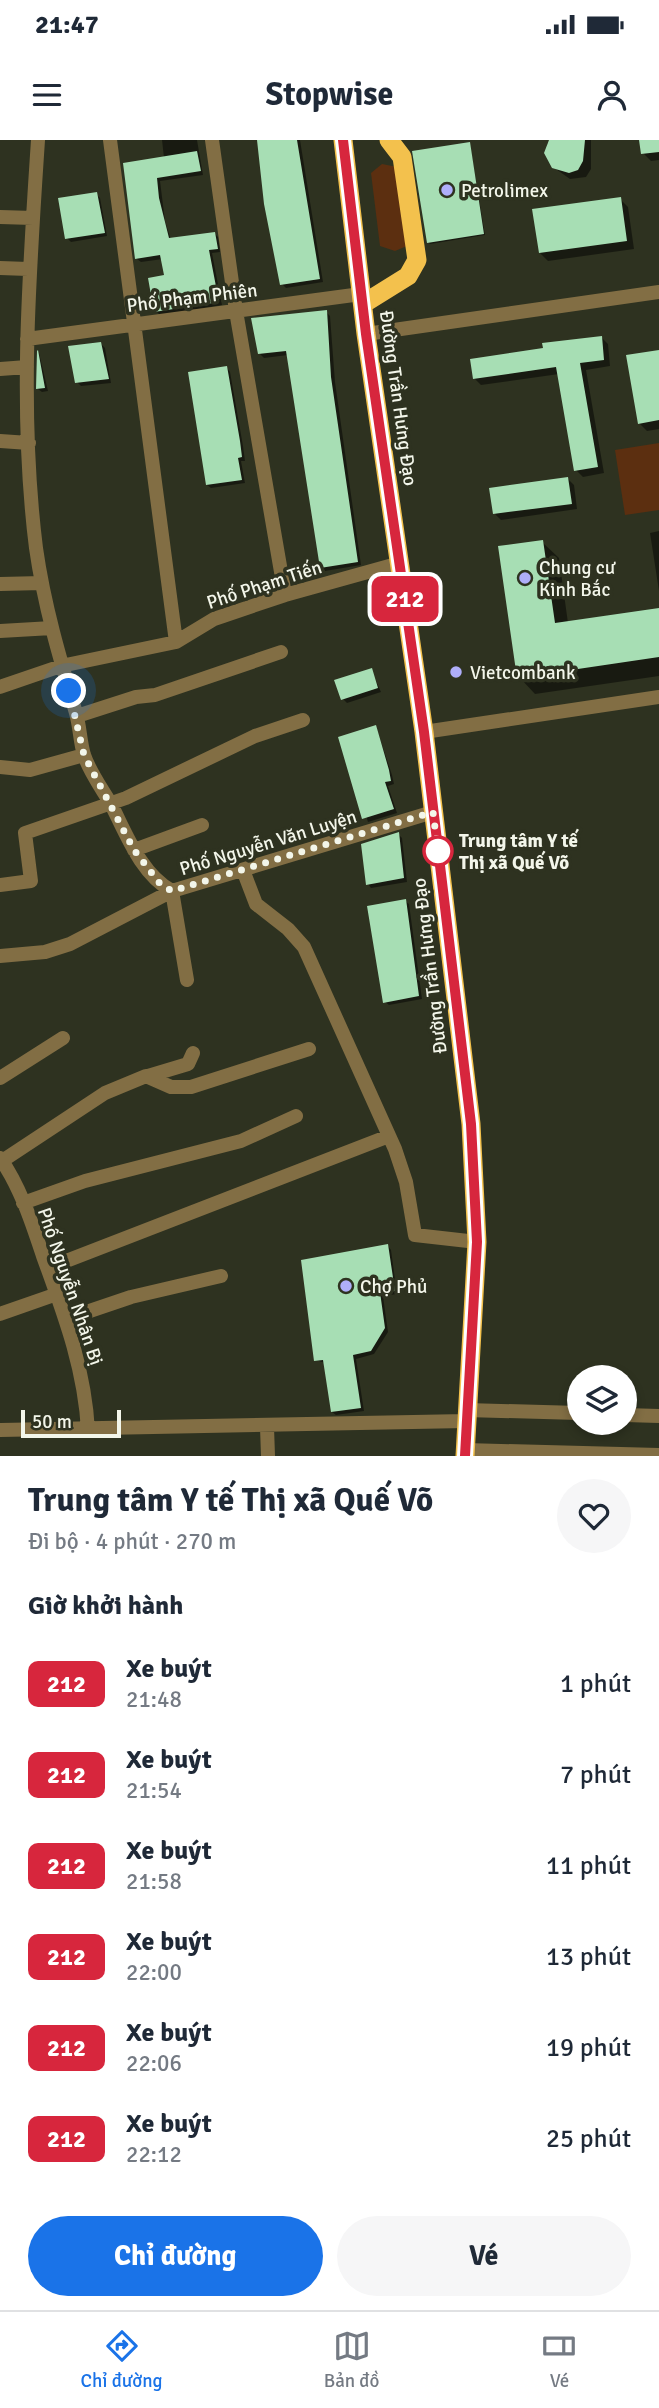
<!DOCTYPE html>
<html lang="vi">
<meta charset="utf-8">
<style>
:root{--surface:#fff;--page:#f6f6f7;--text:#1f2937;--muted:#747a83;--line:#e0e1e3;--accent:#1a73e8}
body{margin:0;font-family:Signika,sans-serif;background:var(--page);color:var(--text);height:100vh;display:flex;flex-direction:column;font-size:26px;white-space:nowrap}
*{box-sizing:border-box;margin:0}
p{font-size:23px;color:var(--muted)}
.icon{flex:none;width:38px;height:38px;fill:none;stroke:currentColor;stroke-width:2;stroke-linecap:round;stroke-linejoin:round}
.map{position:relative;height:1316px;overflow:hidden}
.details{display:flex;flex-direction:column;background:var(--surface);flex:1}
.details>*{flex:none}
.badge{padding:0 14px;border-radius:10px;font-size:24px;line-height:46px}
.fabs{position:absolute;left:567px;top:1225px;display:grid;gap:14px}
.fabs a{display:grid;place-items:center;width:70px;height:70px;border-radius:50%;background:var(--surface);box-shadow:0 4px 10px #0003;font-size:35px}
.scale{position:absolute;left:21px;bottom:18px;width:100px;box-sizing:border-box;padding-left:7px;border:4px solid #f3f6ea;border-top:0;font-size:19px;line-height:24px;white-space:nowrap;color:#f3f6ea;-webkit-text-stroke:5px #2e3220;paint-order:stroke}
.you{position:absolute;width:35px;height:35px;margin:-18px;border:5px solid #fff;border-radius:50%;background:#1a73e8;box-shadow:0 0 0 10px #1a73e833}
.map>.badge{position:absolute;translate:-50% -50%;box-shadow:0 0 0 4px #fff}
h2{padding:0 28px;font-size:26px;line-height:63px}
.round{display:grid;place-items:center;flex:none;width:74px;height:74px;border-radius:37px;background:var(--page)}
.head{display:flex;align-items:center;justify-content:space-between;height:119px;padding:0 28px}
h1{font-size:33px;font-weight:700;line-height:52px}
.button{display:flex;gap:14px;margin-top:auto;padding:14px 28px}
.button a{flex:1;height:80px;border-radius:42px;background:var(--accent);color:#fff;font-size:28px;font-weight:700;line-height:80px;text-align:center}
.button a+a{background:var(--page);color:var(--text)}
ul{padding:0;list-style:none}
li{display:flex;align-items:center;gap:21px;height:91px;padding:0 28px}
li div{flex:1}
li b{display:block;font-size:26px}
li em{font-style:normal}
li .badge{min-width:77px;font-weight:700;text-align:center}
.status{display:flex;justify-content:space-between;align-items:center;height:49px;padding:0 35px;background:var(--surface);direction:ltr}
.status svg{height:19px;fill:currentColor}
header{display:flex;justify-content:space-between;align-items:center;height:91px;padding:0 28px;background:var(--surface);font-size:32px;font-weight:700}
.dock{display:flex;justify-content:space-around;align-items:center;height:98px;border-top:2px solid var(--line);background:var(--surface);font-size:19px;color:var(--muted)}
.dock a{display:grid;justify-items:center;gap:4px}
.dock .current{color:var(--accent)}
.map>svg:first-child{display:block}
.green{fill:#5c2f10}
.shadow{fill:#0007}
.building{fill:#a7deb4}
.lines{fill:none;stroke-linecap:round;stroke-linejoin:round}
.minor{stroke:#826e44;stroke-width:14}
.highway{stroke:#f3c14d;stroke-width:19}
.line-casing{stroke:#fff;stroke-width:16}
.line{stroke:#d7263d;stroke-width:10}
.walk{stroke:#f3f6ea;stroke-width:7;stroke-dasharray:0 12.6}
.poi-dot{fill:#afaefa;stroke:#2e3220;stroke-width:2.5}
.stop-dot{fill:#fff;stroke:#d7263d;stroke-width:3.5}
.labels{text-anchor:middle;stroke-width:7;stroke-linejoin:round;paint-order:stroke}
.poi-label{font-size:19px;fill:#f3f6ea;stroke:#2e3220;text-anchor:start}
.street-label{font-size:19px;fill:#f3f6ea;stroke:#2e3220}
.stop-label{font-size:19px;font-weight:bold;fill:#f3f6ea;stroke:#2e3220;text-anchor:start}
</style>
<div class="status"><b>21:47</b><svg viewBox="0 0 49 12"><path d="M0 12V9h3v3zM5 12V6h3v6zM10 12V3h3v9zM15 12V0h3v12zM26 1h20v11H26zM47 4h2v5h-2z"/></svg></div>
<header><svg class="icon" aria-label="menu" viewBox="0 0 24 24"><path d="M4 6h16M4 12h16M4 18h16"/></svg>Stopwise<svg class="icon" aria-label="person" viewBox="0 0 24 24"><circle cx="12" cy="8" r="4"/><path d="M4 21q1-7 8-7t8 7"/></svg></header>
<div class="map">
<svg width="659" height="1316" viewBox="0 0 659 1316">
<rect width="100%" height="100%" fill="#2e3220"/>
<!-- green -->
<path class="green" d="M382,24l15,3 10,79 -12,5 -15,-5 -9,-73z
M659,303v67l-34,5 -10,-65z"/>
<!-- shadow -->
<path class="shadow" d="M162,0h35l6,35 -43,6 5,40 6,19 44,-6 3,3 2,15 -8,1 10,52 -62,10 -4,-4 10,-35 -3,-17 -22,3 -4,-3 -12,-95 39,-6z
M258,0h42l23,142 -37,6 -4,-4z
M551,0h40v29l-5,8 -16,2 -17,-12 -5,-7 -1,-16z
M641,0h18v20l-8,1 -8,-8z
M470,5l15,90 -55,9 -1,-1z
M96,54l4,4 7,38 -36,6 -4,-4z
M620,59l8,8 6,42 -86,12 -8,-8z
M326,172l4,4 5,66 26,183 -36,6 -4,-4 -33,-212 -24,3 -4,-4z
M601,197l7,7 2,22 -24,4 18,103 -21,4 -7,-7 -17,-96 -78,11 -7,-7 71,-29z
M101,204l4,4 6,35 -30,3 -4,-4z
M659,212v77l-12,2 -8,-8z
M39,213l9,38 -6,1 -4,-3z
M227,228l3,4 13,74 2,15h-4l4,22 -34,5 -4,-3z
M568,339l6,6 3,24 -76,11 -6,-6z
M659,391v60l-9,-58z
M542,402l17,16 9,65 91,-13v66l-124,18 -16,-17z
M371,530l10,22 -34,11 -4,-4z
M376,587l16,48 2,9 -6,2 9,27 -29,9 -27,-84z
M398,694l4,4 5,44 -36,6 -3,-4z
M405,761l4,3 13,95 -33,6 -4,-3z
M388,1106l3,4 6,44 -14,2 5,36 -14,22 -18,5 8,52 -28,4 -4,-3 -7,-49 -9,-3z"/>
<!-- building -->
<path class="building" d="M257,0h40l23,139 -40,6 -16,-81z
M549,0h36l-2,21 -5,9 -9,3 -17,-5 -8,-15z
M639,0h20v12l-18,2z
M470,2l14,92 -57,9 -15,-92z
M197,11l4,20 -44,7 2,20 10,40 46,-6 3,17 -9,1 10,52 -65,10 -6,-34 16,-3 -4,-20 -25,4 -12,-96z
M97,52l8,41 -40,6 -7,-41z
M621,57l6,44 -88,12 -7,-44z
M327,170l4,67 27,185 -38,6 -34,-217 -28,3 -7,-36z
M602,196l2,24 -24,3 18,104 -24,4 -18,-104 -83,12 -3,-20 73,-11 -1,-5z
M101,202l8,37 -34,4 -7,-37z
M38,210l7,38 -9,1 1,-38z
M659,210v70l-21,4 -12,-69z
M227,226l13,75 2,16 -4,1 4,22 -36,5 -18,-113z
M568,337l4,27 -79,10 -4,-26z
M543,400l12,83 104,-15v49l-142,21 -19,-132z
M372,528l6,20 -37,12 -7,-20z
M376,585l13,45 2,11 -6,1 9,27 -32,10 -24,-82z
M399,692l5,46 -38,7 -5,-41z
M406,759l13,97 -36,7 -16,-97z
M388,1104l7,47 -15,1 5,36 -14,23 -18,4 8,53 -30,4 -8,-52 -9,1 -13,-101z"/>
<g class="lines">
<!-- minor -->
<path class="minor" d="M38,0c-9,136 -19,272 -2,408 8,57 24,111 40,165 4,14 4,29 8,42 6,18 19,35 28,51 15,30 30,69 60,85l15,89
M110,0l66,502
M212,0l24,171 49,284
M0,77l33,1
M0,128l28,1
M366,194l293,-42
M27,199l334,-45
M0,229l27,-2
M0,301l29,2
M0,444l42,-1
M0,491l52,-3
M0,547l61,-21 115,-24 38,-23 71,-24 115,-32
M77,576l59,-19 19,-2 126,-43
M424,592l235,-35
M0,627l30,3 54,-15
M134,710l68,-25
M243,730l13,34 32,25 16,18 91,202 11,33 9,53 62,7
M0,745l31,-4 -6,-48 101,-35 129,-62 48,-16
M0,816l45,-4 25,-8 102,-53 261,-79
M148,936l40,-12 5,-11
M0,938l63,-40
M0,1018c20,28 32,65 43,98 21,58 42,113 45,175
M2,1021l103,-68 41,-17 25,11h20l118,-38
M23,1063l62,-22 156,-40 55,-25
M48,1128l341,-132
M0,1174l57,-20
M66,1179l65,-22 90,-21
M466,1270l113,3
M625,1275l34,1
M267,1287l1,29
M0,1290l466,-9
M465,1310l194,5"/>
<!-- highway -->
<path class="highway" d="M343,0l23,194 58,398 47,392 6,118 -12,214
M363,164l45,-28 9,-16 -15,-103 -13,-17"/>
</g>
<g class="lines">
<defs>
<path id="line" d="M343,0l23,194 58,398 47,392 6,118 -12,214"/>
</defs>
<!-- line casing -->
<use href="#line" class="line-casing"/>
<!-- line -->
<use href="#line" class="line"/>
<!-- walk -->
<path class="walk" d="M69,551l15,64 50,95 27,35 11,6 261,-79 5,39"/>
</g>
<!-- markers -->
<g class="poi-dot">
<circle cx="447" cy="50" r="7"/>
<circle cx="525" cy="438" r="7"/>
<circle cx="456" cy="532" r="7"/>
<circle cx="346" cy="1146" r="7"/>
</g>
<circle class="stop-dot" cx="438" cy="711" r="14"/>
<g class="labels">
<!-- poi labels -->
<g class="poi-label">
<text x="461" y="57">Petrolimex</text>
<text x="539" y="434">Chung cư<tspan x="539" dy="22">Kinh Bắc</tspan></text>
<text x="470" y="539">Vietcombank</text>
<text x="360" y="1153">Chợ Phủ</text>
</g>
<!-- street labels -->
<g class="street-label">
<text transform="translate(192 157) rotate(-7)" y="7">Phố Phạm Phiên</text>
<text transform="translate(399 258) rotate(82)" y="7">Đường Trần Hưng Đạo</text>
<text transform="translate(264 444) rotate(-18)" y="7">Phố Phạm Tiến</text>
<text transform="translate(268 702) rotate(-17)" y="7">Phố Nguyễn Văn Luyện</text>
<text transform="translate(429 826) rotate(-97)" y="7">Đường Trần Hưng Đạo</text>
<text transform="translate(71 1146) rotate(71)" y="7">Phố Nguyễn Nhân Bị</text>
</g>
<!-- stop labels -->
<g class="stop-label">
<text x="459" y="707">Trung tâm Y tế<tspan x="459" dy="22">Thị xã Quế Võ</tspan></text>
</g>
</g>
</svg>
<div class="fabs">
<a><svg class="icon" aria-label="layers" viewBox="0 0 24 24"><path d="M12 4l9 5-9 5-9-5zM3 14l9 5 9-5"/></svg></a>
</div>
<div class="scale">50 m</div>
<div class="you" style="left:69px;top:551px"></div>
<b class="badge" style="left:405px;top:459px;background:#d7263d;color:#fff">212</b>
</div>
<section class="details">
<div class="head"><div><h1>Trung tâm Y tế Thị xã Quế Võ</h1><p>Đi bộ · 4 phút · 270 m</p></div><a class="round"><svg class="icon" aria-label="heart" viewBox="0 0 24 24"><path d="M12 20l-8-8c-3-5 5-10 8-4 3-6 11-1 8 4z"/></svg></a></div>
<h2>Giờ khởi hành</h2>
<ul>
<li><span class="badge" style="background:#d7263d;color:#fff">212</span><div><b>Xe buýt</b><p>21:48</p></div><em>1 phút</em></li>
<li><span class="badge" style="background:#d7263d;color:#fff">212</span><div><b>Xe buýt</b><p>21:54</p></div><em>7 phút</em></li>
<li><span class="badge" style="background:#d7263d;color:#fff">212</span><div><b>Xe buýt</b><p>21:58</p></div><em>11 phút</em></li>
<li><span class="badge" style="background:#d7263d;color:#fff">212</span><div><b>Xe buýt</b><p>22:00</p></div><em>13 phút</em></li>
<li><span class="badge" style="background:#d7263d;color:#fff">212</span><div><b>Xe buýt</b><p>22:06</p></div><em>19 phút</em></li>
<li><span class="badge" style="background:#d7263d;color:#fff">212</span><div><b>Xe buýt</b><p>22:12</p></div><em>25 phút</em></li>
</ul>
<div class="button"><a>Chỉ đường</a><a>Vé</a></div>
</section>
<nav class="dock">
<a class="current"><svg class="icon" aria-label="directions" viewBox="0 0 24 24"><path d="M12 3l9 9-9 9-9-9zM9 14v-3h6M13 9l2 2-2 2"/></svg>Chỉ đường</a>
<a><svg class="icon" aria-label="map" viewBox="0 0 24 24"><path d="M3 6l6-2 6 2 6-2v14l-6 2-6-2-6 2zM9 4v14M15 6v14"/></svg>Bản đồ</a>
<a><svg class="icon" aria-label="tickets" viewBox="0 0 24 24"><path d="M3 7h18v10H3zM15 7v10"/></svg>Vé</a>
</nav>
